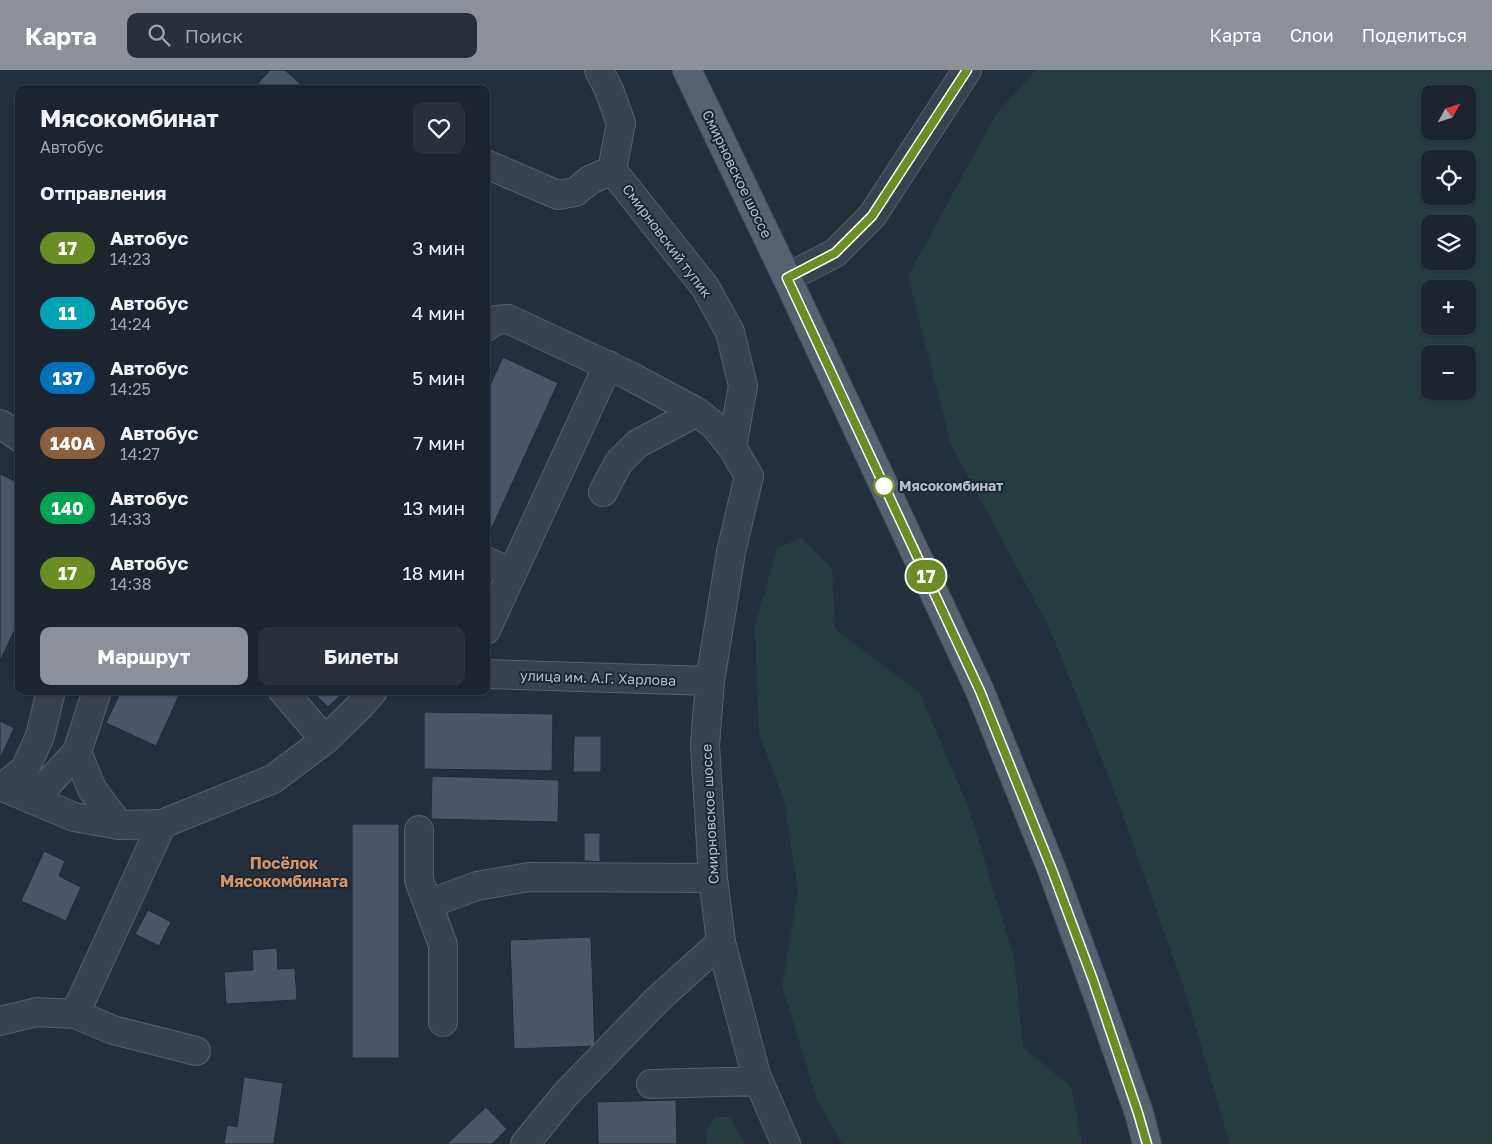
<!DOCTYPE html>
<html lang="ru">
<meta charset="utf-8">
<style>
:root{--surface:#1c242f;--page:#29303b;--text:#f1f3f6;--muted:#a0a4aa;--line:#3a414b;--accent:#8c9099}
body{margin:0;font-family:"Golos Text",sans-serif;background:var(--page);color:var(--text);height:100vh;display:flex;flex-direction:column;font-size:19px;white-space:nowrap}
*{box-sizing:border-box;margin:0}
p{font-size:16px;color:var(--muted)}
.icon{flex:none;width:28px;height:28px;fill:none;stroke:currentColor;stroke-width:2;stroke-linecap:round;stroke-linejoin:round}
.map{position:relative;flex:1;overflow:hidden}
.sheet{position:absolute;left:15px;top:15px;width:475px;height:610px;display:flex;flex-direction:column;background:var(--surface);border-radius:10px;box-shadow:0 1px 4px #0004,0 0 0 1px var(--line)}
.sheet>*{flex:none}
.badge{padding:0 10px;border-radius:16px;font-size:18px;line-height:32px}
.needle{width:32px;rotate:50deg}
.controls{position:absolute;left:1421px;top:15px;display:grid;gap:10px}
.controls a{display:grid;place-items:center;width:55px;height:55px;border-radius:10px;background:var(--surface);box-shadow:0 1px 4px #0004,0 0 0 1px var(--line);font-size:25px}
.map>.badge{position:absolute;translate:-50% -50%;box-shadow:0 0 0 2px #fff}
h2{padding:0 25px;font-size:19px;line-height:45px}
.round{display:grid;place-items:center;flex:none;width:52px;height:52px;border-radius:10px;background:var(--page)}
.head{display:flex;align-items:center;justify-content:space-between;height:85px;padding:0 25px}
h1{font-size:24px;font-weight:700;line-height:38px}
.button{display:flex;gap:10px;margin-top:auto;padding:10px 25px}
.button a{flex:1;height:58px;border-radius:10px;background:var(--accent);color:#fff;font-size:20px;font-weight:700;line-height:58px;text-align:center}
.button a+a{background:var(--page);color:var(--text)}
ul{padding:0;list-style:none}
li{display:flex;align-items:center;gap:15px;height:65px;padding:0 25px}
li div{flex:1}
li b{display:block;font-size:19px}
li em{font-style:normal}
li .badge{min-width:55px;font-weight:700;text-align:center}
header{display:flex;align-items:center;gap:30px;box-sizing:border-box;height:70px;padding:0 25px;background:var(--accent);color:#fff}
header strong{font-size:24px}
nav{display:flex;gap:28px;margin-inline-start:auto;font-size:18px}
.search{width:350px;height:45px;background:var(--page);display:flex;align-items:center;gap:12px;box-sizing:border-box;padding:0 18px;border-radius:10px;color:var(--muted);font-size:19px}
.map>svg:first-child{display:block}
.green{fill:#273d40;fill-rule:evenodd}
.building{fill:#4b5768;stroke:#202936}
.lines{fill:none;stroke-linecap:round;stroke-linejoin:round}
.minor-casing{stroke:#57606c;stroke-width:30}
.major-casing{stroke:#424b58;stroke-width:30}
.minor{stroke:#39424f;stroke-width:28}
.major{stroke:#57616f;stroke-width:28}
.line-casing{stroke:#fff;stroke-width:11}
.line{stroke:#6b8e23;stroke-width:8}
.stop-dot{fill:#fff;stroke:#6b8e23;stroke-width:2.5}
.labels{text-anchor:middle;stroke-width:4;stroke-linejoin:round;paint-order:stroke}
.street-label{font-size:14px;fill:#b5bdc9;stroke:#1e2734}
.stop-label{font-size:14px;font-weight:bold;fill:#b5bdc9;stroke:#1e2734;text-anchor:start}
.quarter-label{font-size:16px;font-weight:bold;fill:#d49466;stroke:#1e2734}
</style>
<header>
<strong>Карта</strong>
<div class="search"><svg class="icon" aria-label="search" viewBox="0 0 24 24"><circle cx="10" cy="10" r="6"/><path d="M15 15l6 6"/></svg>Поиск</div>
<nav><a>Карта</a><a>Слои</a><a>Поделиться</a></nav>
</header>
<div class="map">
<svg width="1492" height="1074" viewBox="0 0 1492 1074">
<rect width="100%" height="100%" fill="#25303f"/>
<!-- green -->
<path class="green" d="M1036,0h456v1074h-262l-43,-147 -73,-207 -64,-161 -99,-184 -43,-169 88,-162zM1430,24h38v37h-38zM1430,89h38v37h-38zM1430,154h38v37h-38zM1430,219h38v37h-38zM1430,284h38v37h-38z
M801,468l31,31 3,60 85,64 49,116 45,149 9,89 48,40 11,57h-240l-25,-44 -35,-114 16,-93 -13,-89 -26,-71 -4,-107 22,-78z
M715,1047h15l15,27h-38l-1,-13z"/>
<!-- building -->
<path class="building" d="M270,0h15l21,19h-53z
M503,287l55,26 -69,151 -3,-1v-139z
M0,404l19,9v138l-19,40z
M121,621h60l-25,55 -50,-23z
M312,621h33l-17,16z
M424,642l129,2 -1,57 -128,-2z
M0,651l14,7 -14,31z
M574,666h27v36h-28z
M432,706l127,4 -1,42 -127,-3z
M352,754h47v234h-47z
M584,763h16v29l-16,-1z
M44,781l21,10 -6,15 22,11 -15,34 -45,-20z
M148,840l23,12 -12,24 -24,-12z
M591,867l4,109 -81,3 -4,-109z
M277,878l1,21 17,-1 2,32 -71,4 -2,-32 29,-2 -1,-20z
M244,1007l39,6 -9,61h-50l3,-19 10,2z
M676,1030l1,44h-79l-1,-42z
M486,1037l21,22 -15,15h-45z"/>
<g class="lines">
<defs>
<path id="minor" d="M599,0l10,20 12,33 -9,47
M486,94l72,31 17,-3 15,-12 22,-10 93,117 25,45 13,54 -11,61
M787,208l48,-25 37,-37 95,-146
M486,257l10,-7 12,-1 122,57 67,36 18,14 17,21 17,29 -18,76 -21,129 -5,64 8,133 8,64 35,133 30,69
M0,354l19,13
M603,422l16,-30 18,-18 60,-32
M486,491l26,12
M486,560l122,-265
M486,604l224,7
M283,621l42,49
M77,682l15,37 27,36
M0,717h3l71,30 45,8 43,-1 111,-45 52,-39 33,-32 15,-17
M3,717l22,-18 15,-33 11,-45
M33,730l44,-48 20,-61
M419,760v50l24,65v77
M428,834l49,-18 52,-9 184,1
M75,944l87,-190
M0,951l37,-9 38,2 38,16 83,21
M651,1014l107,-3
M525,1074l40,-49 92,-95 64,-58"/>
<path id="major" d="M687,0l100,208 193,413 72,179 47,129 40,114 8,31"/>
</defs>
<!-- minor casing -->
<use href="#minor" class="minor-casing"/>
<!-- major casing -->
<use href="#major" class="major-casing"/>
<!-- minor -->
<use href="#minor" class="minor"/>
<!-- major -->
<use href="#major" class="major"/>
</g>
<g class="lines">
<defs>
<path id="line" d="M967,0l-95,146 -37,37 -48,25 193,413 72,179 41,110 45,133 9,31"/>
</defs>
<!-- line casing -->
<use href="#line" class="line-casing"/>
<!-- line -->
<use href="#line" class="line"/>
</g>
<!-- markers -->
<circle class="stop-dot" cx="884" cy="416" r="10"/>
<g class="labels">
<!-- street labels -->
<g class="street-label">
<text transform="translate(737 104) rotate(64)" y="5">Смирновское шоссе</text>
<text transform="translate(667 171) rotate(53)" y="5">Смирновский тупик</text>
<text transform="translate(598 608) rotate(2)" y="5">улица им. А.Г. Харлова</text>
<text transform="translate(710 744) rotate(-93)" y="5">Смирновское шоссе</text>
</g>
<!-- stop labels -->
<g class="stop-label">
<text x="899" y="421">Мясокомбинат</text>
</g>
<!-- quarter labels -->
<g class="quarter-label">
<text x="284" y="799">Посёлок<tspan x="284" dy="18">Мясокомбината</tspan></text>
</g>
</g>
</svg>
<div class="controls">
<a><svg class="needle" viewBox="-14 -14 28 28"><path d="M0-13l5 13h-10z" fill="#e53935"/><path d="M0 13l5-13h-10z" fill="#a0a4aa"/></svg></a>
<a><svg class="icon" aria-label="locate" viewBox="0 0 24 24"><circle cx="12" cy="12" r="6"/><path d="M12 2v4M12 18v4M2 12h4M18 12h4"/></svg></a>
<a><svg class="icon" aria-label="layers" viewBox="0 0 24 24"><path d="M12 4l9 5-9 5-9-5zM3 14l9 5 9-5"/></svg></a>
<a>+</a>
<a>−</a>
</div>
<b class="badge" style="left:926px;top:506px;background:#6b8e23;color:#fff">17</b>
<section class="sheet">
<div class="head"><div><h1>Мясокомбинат</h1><p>Автобус</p></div><a class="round"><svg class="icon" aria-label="heart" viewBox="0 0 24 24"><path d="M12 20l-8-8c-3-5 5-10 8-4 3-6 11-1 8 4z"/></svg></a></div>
<h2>Отправления</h2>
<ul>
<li><span class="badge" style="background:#6b8e23;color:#fff">17</span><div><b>Автобус</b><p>14:23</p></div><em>3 мин</em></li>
<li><span class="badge" style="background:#00a3b4;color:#fff">11</span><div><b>Автобус</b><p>14:24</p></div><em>4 мин</em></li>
<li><span class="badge" style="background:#0072bc;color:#fff">137</span><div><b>Автобус</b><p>14:25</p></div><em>5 мин</em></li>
<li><span class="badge" style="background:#8b5e3c;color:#fff">140А</span><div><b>Автобус</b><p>14:27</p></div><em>7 мин</em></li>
<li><span class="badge" style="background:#00a651;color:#fff">140</span><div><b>Автобус</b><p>14:33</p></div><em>13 мин</em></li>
<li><span class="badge" style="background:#6b8e23;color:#fff">17</span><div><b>Автобус</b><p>14:38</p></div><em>18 мин</em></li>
</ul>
<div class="button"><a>Маршрут</a><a>Билеты</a></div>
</section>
</div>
